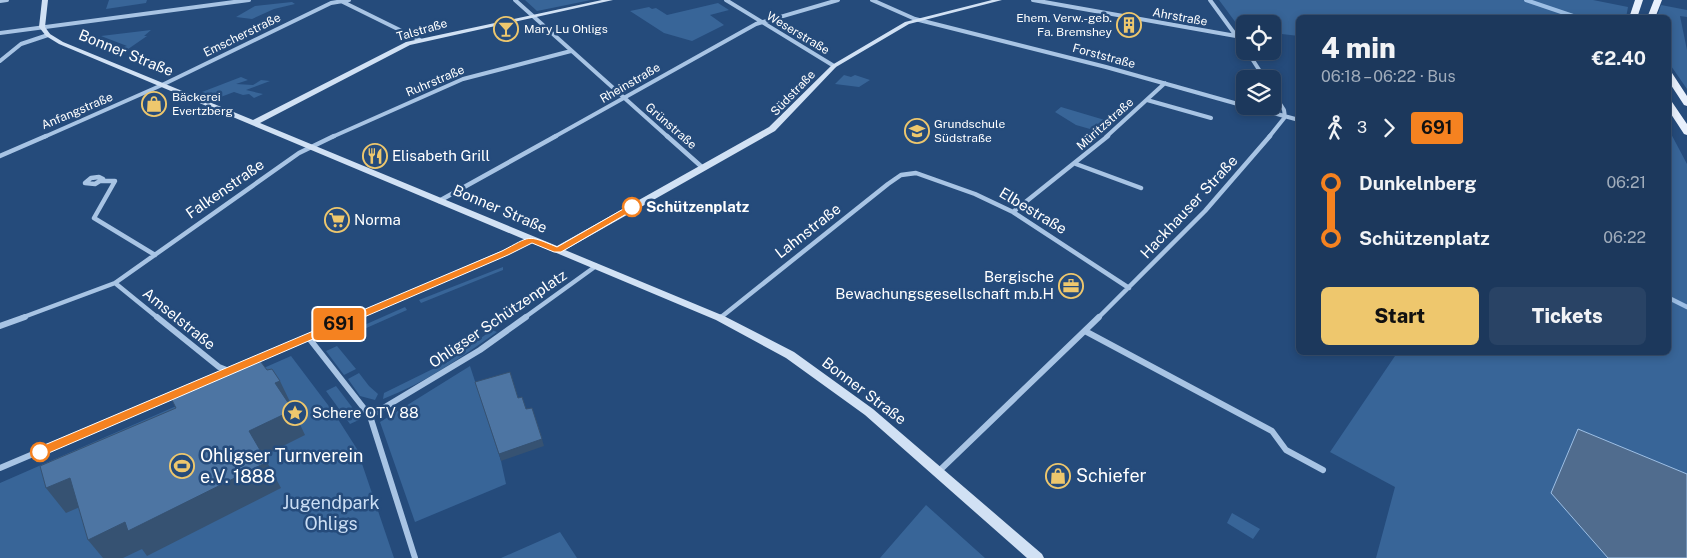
<!DOCTYPE html>
<meta charset="utf-8">
<style>
:root{--surface:#1c385c;--page:#294365;--text:#f1f3f6;--muted:#a0acbb;--line:#3a5272;--accent:#eec76d}
body{margin:0;font-family:"Public Sans",sans-serif;background:var(--page);color:var(--text);height:100vh;display:flex;flex-direction:column;font-size:19px;white-space:nowrap}
*{box-sizing:border-box;margin:0}
p{font-size:16px;color:var(--muted)}
.icon{flex:none;width:28px;height:28px;fill:none;stroke:currentColor;stroke-width:2;stroke-linecap:round;stroke-linejoin:round}
.map{position:relative;flex:1;overflow:hidden}
.details{position:absolute;left:1296px;top:15px;width:375px;height:340px;display:flex;flex-direction:column;background:var(--surface);border-radius:8px;box-shadow:0 2px 8px #0003,0 0 0 1px var(--line)}
.details>*{flex:none}
.badge{padding:0 10px;border-radius:4px;font-size:18px;line-height:32px}
.buttons{position:absolute;left:1236px;top:15px;display:grid;gap:10px}
.buttons a{display:grid;place-items:center;width:45px;height:45px;border-radius:8px;background:var(--surface);box-shadow:0 2px 8px #0003,0 0 0 1px var(--line);font-size:25px}
.map>.badge{position:absolute;translate:-50% -50%;box-shadow:0 0 0 2px #fff}
.legs{display:flex;align-items:center;gap:8px;height:55px;padding:0 25px;font-size:16px}
.legs p{margin-inline-start:auto}
.summary{display:flex;align-items:center;justify-content:space-between;height:85px;padding:0 25px}
h1{font-size:28px;font-weight:800;line-height:38px}
.action{display:flex;gap:10px;margin-top:auto;padding:10px 25px}
.action a{flex:1;height:58px;border-radius:8px;background:var(--accent);color:#111;font-size:20px;font-weight:800;line-height:58px;text-align:center}
.action a+a{background:var(--page);color:var(--text)}
ul{padding:0 25px;list-style:none}
li{display:flex;align-items:center;gap:18px;height:55px;font-size:19px}
li i{display:grid;place-items:center;width:8px;height:100%;margin:0 6px;background:currentColor}
li i::after{content:'';width:12px;height:12px;margin:-6px;border:4px solid;border-radius:50%;background:var(--surface)}
li p{margin-inline-start:auto}
li:first-child i{background:linear-gradient(#0000 50%,currentColor 0)}
li:last-child i{background:linear-gradient(currentColor 50%,#0000 0)}
.map>svg:first-child{display:block}
.green{fill:#386598}
.water{fill:#506c8e;stroke:#9dbfe5}
.lines{fill:none;stroke-linecap:round;stroke-linejoin:round}
.stream-far1{stroke:#9dbfe5;stroke-width:4}
.stream{stroke:#9dbfe5;stroke-width:4.5}
.minor-far2{stroke:#a8c4e4;stroke-width:4}
.minor-far1{stroke:#a8c4e4;stroke-width:4.5}
.minor{stroke:#a8c4e4;stroke-width:6}
.secondary{fill:#d1e1f4;fill-rule:evenodd}
.primary{fill:#e8f0fc;fill-rule:evenodd}
.shaded-wall{fill:#365272}
.building{fill:#4d75a3;stroke:#365272}
.line-1{fill:#f58220;stroke:#fff}
.stop-1-dot{fill:#fff;stroke:#f58220;stroke-width:2.5}
.labels{text-anchor:middle;stroke-width:5;stroke-linejoin:round;paint-order:stroke}
.far-street-label{font-size:12px;fill:#fff;stroke:#254b7b}
.far-poi-label{font-size:12px;fill:#fff;stroke:#254b7b;text-anchor:start}
.street-label{font-size:15px;fill:#fff;stroke:#254b7b}
.poi-label{font-size:15px;fill:#fff;stroke:#254b7b;text-anchor:start}
.stop-label{font-size:15px;font-weight:bold;fill:#fff;stroke:#254b7b;text-anchor:start}
.near-poi-label{font-size:18px;fill:#fff;stroke:#254b7b;text-anchor:start}
.near-park-label{font-size:18px;fill:#cbdef4;stroke:#254b7b}
</style>
<div class="map">
<svg width="1687" height="558" viewBox="0 0 1687 558">
<rect width="100%" height="100%" fill="#254b7b"/>
<!-- green -->
<path class="green" d="M109,0h38l-1,3 -40,6z
M525,0h66l-54,11z
M1219,0h374l35,7 -2,11h-327v18l-26,-3 -1,-9h-27v4l-6,-1z
M292,2l3,2 -21,5 -22,10 -16,-2 19,-11z
M718,3l11,7 -19,5 14,10 -32,16 -28,-8 -34,-22 19,-4 3,2 4,-1 11,7z
M1661,5l26,5v7l-7,-1 7,34v39l-18,-26v-45l-12,-1z
M151,30l-7,6h3l-29,20 -11,-4 20,-6 -26,-10z
M844,75l7,2 4,-2 15,5 -11,7 -24,-3z
M241,77l7,3 -12,4 17,1 8,-5 9,1 -24,9 17,4 -9,4 -5,-4 -6,1 -9,-3 -16,6 -16,-6z
M1061,107l47,14 -11,10 -21,-6 -21,-13z
M1669,130l18,34v394h-311l19,-71 -65,-35 67,-99 272,-1z
M503,267v3l-82,33 -2,-3z
M405,307l2,3 -70,31 -2,-3z
M492,330l5,2c-37,26 -72,51 -114,67l1,-6 65,-32z
M337,346l19,23 -12,6 -18,-24z
M291,356l43,57 23,36 37,109h-394v-75z
M470,366l31,95 5,23 -91,38 -35,-100z
M359,373l10,13 9,8 -3,6 -15,-4 -12,-17z
M336,386l25,33 -11,5 -24,-33z
M926,505l59,53h-105z
M1232,513l28,16 -7,10 -26,-16z
M560,532l17,26h-76z"/>
<!-- water -->
<path class="water" d="M1578,429l109,45v84h-79l-57,-65z"/>
<g class="lines">
<!-- stream-far1 -->
<path class="stream-far1" d="M1526,0l53,18"/>
<!-- stream -->
<path class="stream" d="M1669,298l18,9"/>
<!-- minor-far2 -->
<path class="minor-far2" d="M515,0l153,137
M726,0l108,66
M872,0l43,19 191,48 139,39
M1033,0l203,36
M1210,0l35,48
M0,1l7,-1
M343,2l77,38
M0,33l249,-33
M1247,51l18,28
M0,61l21,-17 27,-9
M1147,100l64,18
M1247,106l52,14
M44,137l118,-52 169,-82 18,-3
M332,137l131,-58 108,-28
M554,137l202,-113 82,-24
M1106,137l59,-54
M1269,137l16,-20 -1,-7 -12,-19"/>
<!-- minor-far1 -->
<path class="minor-far1" d="M667,136l36,32
M0,156l46,-20
M1076,164l65,24
M99,177l4,2 -8,5 -10,-1 6,-5z
M101,181h14l-21,37 61,37
M439,201l117,-65
M1013,212l95,-76
M115,283l43,35
M21,318l94,-35 184,-130 35,-17
M353,318l179,-78
M524,318l72,-52
M720,318l168,-134 13,-9 15,-2 59,21 38,18 116,76
M1098,318l107,-107 65,-75"/>
<!-- minor -->
<path class="minor" d="M157,317l62,50 10,4
M720,318l2,-1
M0,326l25,-9
M1085,331l187,100 14,19 37,20
M308,337l62,79 45,142
M252,361l104,-44
M370,416l110,-66 46,-33
M0,468l175,-74
M938,472l161,-155"/>
<!-- secondary -->
<path class="secondary" d="M42,0h6l-3,27 5,7 13,8 190,78 153,-78 196,-42h11l-203,45 -150,78 297,123 212,-119 63,-62 73,-43 87,-22h10l-93,24 -73,43 -61,64 -210,119 159,66 70,36 79,57 169,145 2,4h-17l-162,-143 -79,-57 -70,-38 -657,-276 -13,-8 -7,-9z"/>
<!-- primary -->
<path class="primary" d="M1635,0h8l-6,18h-8z
M1654,0h8l-7,18h-8z
M1669,72l3,1 15,23v10l-3,-1 -15,-23z
M1669,101l3,1 15,22v11l-3,-1 -15,-23z"/>
</g>
<!-- shaded-wall -->
<path class="shaded-wall" d="M280,381l12,25 -4,2 -13,-25z
M293,410l12,25 -42,21 -14,-25z
M542,439l2,7 -43,15 -2,-7z
M267,462l14,26 -134,68 -5,-7 -19,9h-20l-15,-18 37,-18z
M70,478l19,25 -23,10 -20,-25z"/>
<!-- building -->
<path class="building" d="M258,358l9,12 5,-1 8,12 -5,2 18,27 -44,21 18,31 -139,69 -3,-9 -37,18 -18,-62 -24,10 -6,-22 136,-58 -7,-14z
M510,372l8,26 4,-1 4,12 6,-1 10,31 -43,15 -24,-72z"/>
<!-- line-1 -->
<path class="line-1" d="M632,204l3,1v4l-74,43h-7l-22,-9 -24,12 -464,200h-9l-2,-3 2,-3 467,-198c29,-15 24,-17 55,-4z"/>
<!-- icons -->
<defs>
<symbol id="building-ring" viewBox="-11 -11 22 22"><circle r="9.5" fill="#254b7b" stroke="#eec76d" stroke-width="1.5"/><path d="M-4-6H4V6H1V3H-1V6H-4ZM-2.5-4.3h1.7v1.8h-1.7ZM.8-4.3h1.7v1.8H.8ZM-2.5-1h1.7V.8h-1.7ZM.8-1h1.7V.8H.8Z" fill="#eec76d"/></symbol>
<symbol id="bar-ring" viewBox="-11 -11 22 22"><circle r="9.5" fill="#254b7b" stroke="#eec76d" stroke-width="1.5"/><path d="M-6-5H6L.8 .8V4.5H3.5V6h-7V4.5H-.8V.8Z" fill="#eec76d"/></symbol>
<symbol id="shop-ring" viewBox="-11 -11 22 22"><circle r="9.5" fill="#254b7b" stroke="#eec76d" stroke-width="1.5"/><path d="M-5-2.5h2.3a2.7 3.5 0 0 1 5.4 0H5L5.5 6h-11ZM-1.5-2.5h3a1.5 2.3 0 0 0-3 0Z" fill="#eec76d"/></symbol>
<symbol id="school-ring" viewBox="-11 -11 22 22"><circle r="9.5" fill="#254b7b" stroke="#eec76d" stroke-width="1.5"/><path d="M0-5L7-2L0 1L-7-2ZM-4 1L0 2.5L4 1V4Q0 6-4 4Z" fill="#eec76d"/></symbol>
<symbol id="restaurant-ring" viewBox="-11 -11 22 22"><circle r="9.5" fill="#254b7b" stroke="#eec76d" stroke-width="1.5"/><path d="M-5-6h1v4h1v-4h1v4h1v-4h1v5L-1.5 .5V6h-2V.5L-5-1ZM5-6V6H3V1.5H1.5Q1.5-4 5-6Z" fill="#eec76d"/></symbol>
<symbol id="supermarket-ring" viewBox="-11 -11 22 22"><circle r="9.5" fill="#254b7b" stroke="#eec76d" stroke-width="1.5"/><path d="M-6-5.5h2.5l.6 2H6L4.5 2H-2.5L-4.4-4H-6ZM-1.5 3.2a1.3 1.3 0 1 0 .1 0ZM3 3.2a1.3 1.3 0 1 0 .1 0Z" fill="#eec76d"/></symbol>
<symbol id="office-ring" viewBox="-11 -11 22 22"><circle r="9.5" fill="#254b7b" stroke="#eec76d" stroke-width="1.5"/><path d="M-6-3h4V-5.5h4V-3h4V5H-6ZM-1-4.5V-3h2v-1.5ZM-6 0V1H6V0Z" fill="#eec76d"/></symbol>
<symbol id="sight-ring" viewBox="-11 -11 22 22"><circle r="9.5" fill="#254b7b" stroke="#eec76d" stroke-width="1.5"/><path d="M0-6L1.8-2.2L6-1.7L2.9 1.2L3.7 5.4L0 3.3L-3.7 5.4L-2.9 1.2L-6-1.7L-1.8-2.2Z" fill="#eec76d"/></symbol>
<symbol id="stadium-ring" viewBox="-11 -11 22 22"><circle r="9.5" fill="#254b7b" stroke="#eec76d" stroke-width="1.5"/><path d="M0-5a6.5 5 0 1 0 0 10a6.5 5 0 1 0 0-10ZM-3.5-1.8h7v3.6h-7Z" fill="#eec76d"/></symbol>
</defs>
<g fill-rule="evenodd">
<use href="#building-ring" x="1115" y="11" width="28" height="28"/>
<use href="#bar-ring" x="492" y="15" width="28" height="28"/>
<use href="#shop-ring" x="140" y="90" width="28" height="28"/>
<use href="#school-ring" x="903" y="117" width="28" height="28"/>
<use href="#restaurant-ring" x="361" y="142" width="28" height="28"/>
<use href="#supermarket-ring" x="323" y="206" width="28" height="28"/>
<use href="#office-ring" x="1057" y="272" width="28" height="28"/>
<use href="#sight-ring" x="281" y="399" width="28" height="28"/>
<use href="#stadium-ring" x="168" y="452" width="28" height="28"/>
<use href="#shop-ring" x="1044" y="462" width="28" height="28"/>
</g>
<!-- markers -->
<g class="stop-1-dot">
<circle cx="632" cy="207" r="9"/>
<circle cx="40" cy="452" r="9"/>
</g>
<g class="labels">
<!-- far-street labels -->
<g class="far-street-label">
<text transform="translate(1180 17) rotate(10)" y="4">Ahrstraße</text>
<text transform="translate(422 30) rotate(-16)" y="4">Talstraße</text>
<text transform="translate(798 33) rotate(31)" y="4">Weserstraße</text>
<text transform="translate(242 35) rotate(-26)" y="4">Emscherstraße</text>
<text transform="translate(1104 56) rotate(15)" y="4">Forststraße</text>
<text transform="translate(435 81) rotate(-23)" y="4">Ruhrstraße</text>
<text transform="translate(630 83) rotate(-30)" y="4">Rheinstraße</text>
<text transform="translate(793 93) rotate(-46)" y="4">Südstraße</text>
<text transform="translate(77 111) rotate(-23)" y="4">Anfangstraße</text>
<text transform="translate(1105 124) rotate(-42)" y="4">Müritzstraße</text>
<text transform="translate(671 126) rotate(41)" y="4">Grünstraße</text>
</g>
<!-- far-poi labels -->
<g class="far-poi-label">
<text x="1112" y="22" text-anchor="end">Ehem. Verw.-geb.<tspan x="1112" dy="14">Fa. Bremshey</tspan></text>
<text x="524" y="33">Mary Lu Ohligs</text>
<text x="172" y="101">Bäckerei<tspan x="172" dy="14">Evertzberg</tspan></text>
<text x="934" y="128">Grundschule<tspan x="934" dy="14">Südstraße</tspan></text>
</g>
<!-- street labels -->
<g class="street-label">
<text transform="translate(126 53) rotate(22)" y="5">Bonner Straße</text>
<text transform="translate(225 189) rotate(-35)" y="5">Falkenstraße</text>
<text transform="translate(1189 207) rotate(-47)" y="5">Hackhauser Straße</text>
<text transform="translate(500 209) rotate(23)" y="5">Bonner Straße</text>
<text transform="translate(1033 211) rotate(31)" y="5">Elbestraße</text>
<text transform="translate(808 231) rotate(-38)" y="5">Lahnstraße</text>
<text transform="translate(179 319) rotate(39)" y="5">Amselstraße</text>
<text transform="translate(498 319) rotate(-34)" y="5">Ohligser Schützenplatz</text>
<text transform="translate(864 391) rotate(37)" y="5">Bonner Straße</text>
</g>
<!-- poi labels -->
<g class="poi-label">
<text x="392" y="161">Elisabeth Grill</text>
<text x="354" y="225">Norma</text>
<text x="1054" y="282" text-anchor="end">Bergische<tspan x="1054" dy="17">Bewachungsgesellschaft m.b.H</tspan></text>
<text x="312" y="418">Schere OTV 88</text>
</g>
<!-- stop labels -->
<g class="stop-label">
<text x="646" y="212">Schützenplatz</text>
</g>
<!-- near-poi labels -->
<g class="near-poi-label">
<text x="200" y="462">Ohligser Turnverein<tspan x="200" dy="21">e.V. 1888</tspan></text>
<text x="1076" y="482">Schiefer</text>
</g>
<!-- near-park labels -->
<g class="near-park-label">
<text x="331" y="509">Jugendpark<tspan x="331" dy="21">Ohligs</tspan></text>
</g>
</g>
</svg>
<div class="buttons">
<a><svg class="icon" aria-label="locate" viewBox="0 0 24 24"><circle cx="12" cy="12" r="6"/><path d="M12 2v4M12 18v4M2 12h4M18 12h4"/></svg></a>
<a><svg class="icon" aria-label="layers" viewBox="0 0 24 24"><path d="M12 4l9 5-9 5-9-5zM3 14l9 5 9-5"/></svg></a>
</div>
<b class="badge" style="left:339px;top:324px;background:#f58220;color:#111">691</b>
<section class="details">
<div class="summary"><div><h1>4 min</h1><p>06:18 – 06:22 · Bus</p></div><b>€2.40</b></div>
<div class="legs"><svg class="icon" aria-label="walk" viewBox="0 0 24 24"><circle cx="13" cy="4" r="2"/><path d="M13 8l-2 6 4 7M11 14l-3 7M7 12l3-4h3l4 4"/></svg>3<svg class="icon" aria-label="forward" viewBox="0 0 24 24"><path d="M9 5l7 7-7 7"/></svg><b class="badge" style="background:#f58220;color:#111">691</b></div>
<ul>
<li><i style="color:#f58220"></i><b>Dunkelnberg</b><p>06:21</p></li>
<li><i style="color:#f58220"></i><b>Schützenplatz</b><p>06:22</p></li>
</ul>
<div class="action"><a>Start</a><a>Tickets</a></div>
</section>
</div>
